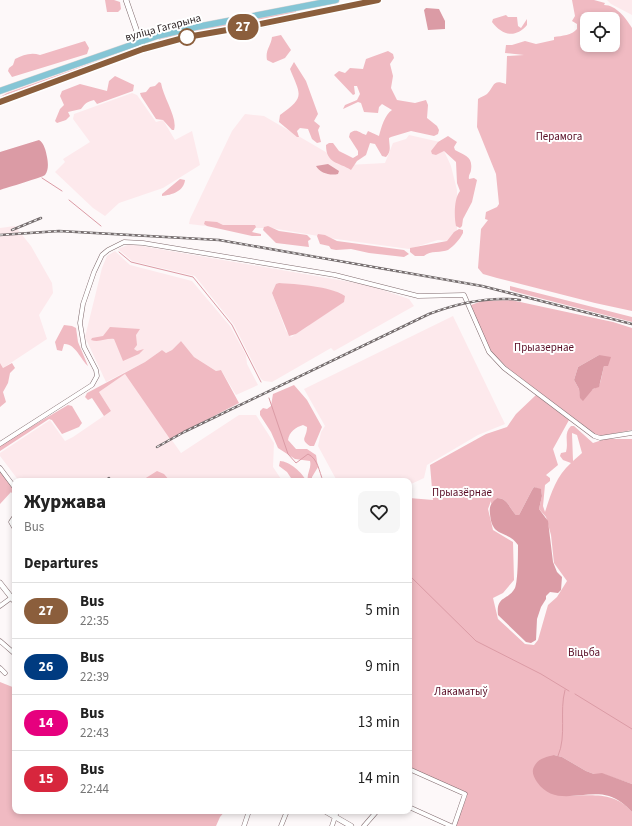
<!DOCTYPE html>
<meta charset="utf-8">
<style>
:root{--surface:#fff;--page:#f6f6f6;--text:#222;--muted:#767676;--line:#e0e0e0}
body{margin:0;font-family:"Source Sans 3",sans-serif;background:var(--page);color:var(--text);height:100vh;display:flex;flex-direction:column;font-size:15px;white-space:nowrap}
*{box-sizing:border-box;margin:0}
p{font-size:13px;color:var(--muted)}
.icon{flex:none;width:22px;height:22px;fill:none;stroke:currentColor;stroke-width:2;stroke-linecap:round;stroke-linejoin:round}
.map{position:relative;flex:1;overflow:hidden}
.sheet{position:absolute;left:12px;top:478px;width:400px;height:336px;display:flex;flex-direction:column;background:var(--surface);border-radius:8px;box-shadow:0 2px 6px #0003}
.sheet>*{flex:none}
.badge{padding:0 8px;border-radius:13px;font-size:14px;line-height:26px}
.controls{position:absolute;left:580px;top:12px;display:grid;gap:8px}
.controls a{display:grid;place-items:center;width:40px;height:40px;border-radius:8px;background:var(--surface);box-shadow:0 2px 6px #0003;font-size:20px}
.map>.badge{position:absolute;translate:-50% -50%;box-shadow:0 0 0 2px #fff}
h2{padding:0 12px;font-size:15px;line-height:36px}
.round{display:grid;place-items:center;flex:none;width:42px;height:42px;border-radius:8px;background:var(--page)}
.overview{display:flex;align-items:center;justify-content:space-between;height:68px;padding:0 12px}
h1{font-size:19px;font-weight:800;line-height:30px}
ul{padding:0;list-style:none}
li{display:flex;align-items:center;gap:12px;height:56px;padding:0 12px;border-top:1px solid var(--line)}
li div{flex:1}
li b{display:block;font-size:15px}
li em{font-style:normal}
li .badge{min-width:44px;font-weight:700;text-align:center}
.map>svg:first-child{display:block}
.built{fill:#fde9ec;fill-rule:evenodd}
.green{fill:#f0bac2;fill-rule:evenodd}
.water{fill:#db9ba5}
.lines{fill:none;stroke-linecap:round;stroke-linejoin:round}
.stream{stroke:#db9ba5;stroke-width:1}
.minor-casing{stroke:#806b6e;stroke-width:5}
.tertiary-casing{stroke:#806b6e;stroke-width:6}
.primary-casing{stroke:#d5d3d3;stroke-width:7}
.minor{stroke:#fff;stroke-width:4}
.tertiary{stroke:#fff;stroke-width:5}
.primary{stroke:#85c5d5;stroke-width:6}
.rail-casing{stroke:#756d6e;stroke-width:2.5}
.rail{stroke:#fff;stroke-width:1;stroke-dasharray:3;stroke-linecap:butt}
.line-casing{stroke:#fff;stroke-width:9}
.line{stroke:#8b5e3c;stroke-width:6}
.stop-dot{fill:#fff;stroke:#8b5e3c;stroke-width:2}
.labels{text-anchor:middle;stroke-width:4;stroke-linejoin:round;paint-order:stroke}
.street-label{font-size:11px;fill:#2d2425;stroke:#fff}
.park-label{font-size:11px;fill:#590d25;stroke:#fff}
</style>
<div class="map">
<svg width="632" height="826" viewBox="0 0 632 826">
<rect width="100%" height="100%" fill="#fdf8f9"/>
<!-- built -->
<path class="built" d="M607,0h25v15l-21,-11z
M132,93l5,2 19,27 7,-2 12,20 17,-9 8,34 -37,23 -44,15 -14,13 -12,-8 -38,-36 10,-10 -2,-3 27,-17 -17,-23 1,-5z
M245,114l19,2 84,49 37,-2 8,-20 13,-4 3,-4 31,7 11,24 6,24v40l-9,11 -10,-1 -29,9 -73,-10 -65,-11h-48l-34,-4 1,-5 42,-88z
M15,226l16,20 21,37 1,10 -14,22 8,24 -44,29 -3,-5v-135z
M130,244l238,41 41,14 5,7 -80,45 -3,-3 -59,34 -8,-1 -3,-2 -27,-54 -39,-49 -63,-15 -14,-12zM279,283l46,6 16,4 -34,34 -16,10 -5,-6 -14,-38z
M115,251l15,14 62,16 38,45 16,29 1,9 11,21 -22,10 -15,-25 -5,1 -22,-14 -13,-16 -9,9 -6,3 -4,-3 -17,12 -39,20 -21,-45 17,-69 5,-12z
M453,316l52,108 -27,11 -51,30 -3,13 -15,7v-4h-72l-19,-35 3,-14 4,-6 -21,-37z
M125,374l56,79 58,-38h17l18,28 -1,24 8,12 2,-1 2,3h-266l-19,-25v-3l50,-33 15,21 8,-4 38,-26 -12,-19z"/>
<!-- green -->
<path class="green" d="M105,0h9l6,2 1,7 -3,3h-11z
M572,0h22l11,3 -1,2c12,0 22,13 28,23v283l-37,-8 -98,-25 -14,-4 -5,-6 3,-39 7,-9 -3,-1 1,-7 11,-5 2,-3 -3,-30 -19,-47 1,-28c2,-2 7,-3 9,-5 8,-8 5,-15 19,-10l1,-28 17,-1 -19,-2 1,-8h6l13,-4 11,3 18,-4v-3c8,-1 18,-2 23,-8v-5l-5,-3 3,-5zM587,19h26v26h-26z
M296,11v2c-46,10 -93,16 -139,27l34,-10z
M506,15l2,2h9l1,9 3,2 6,-9v6c-12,14 -25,10 -35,-3l1,-3z
M281,35l10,15 -6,8 -12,5 -6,-3c-2,-10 4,-14 5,-23z
M85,41l4,7 -2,6 -75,23 -4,-6 1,-3 4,-3 2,-6c8,-4 16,-7 25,-4z
M134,48l1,1 -135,48 7,-4z
M388,51l5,3 1,4 -4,6 3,12 -2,12 6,12 18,3 11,-3 2,5 -1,13 10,8 2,4 -1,4 -4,2 -23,-5 -20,6 -2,1c0,7 3,13 -3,19l-4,-1 -7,-12 -5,-1 -4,12 -9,6 -6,9c-12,-8 -25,-6 -25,-25l3,-2h4l6,8 14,7 5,-3v-4l-9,-14 1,-4c7,-5 9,0 16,2l2,-4 11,5c2,-8 6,-22 13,-26l-10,-6 -3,3 -1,6 -14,-1 -3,-9 -3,-1 -15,7 2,-4 12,-5 3,-6 -3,-8h-3l1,8 -2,1 -19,-20 5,-4 6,2 5,-5 13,1 3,-10z
M294,62l12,19 12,33 -4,7 6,5 -2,4 3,12 -4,1 -5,-4 -4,-10 -8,-1 -3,3 2,6h-2l-18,-15 1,-7c25,-18 21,-19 10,-46z
M115,76l19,9 -1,6 -36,13 -3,-4c-8,2 -8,3 -13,9l-13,3 2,4 -4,4 -9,3 -2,-2 5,-12 4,-4 -4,-9 2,-5 18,-7 27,7 2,-10z
M159,82l2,1c2,14 17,35 13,47h-2l-9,-10 -7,-1 -15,-23 -1,-3 6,-1 4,-5 5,-1z
M448,136l9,6 -3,5 1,3c10,6 18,6 16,20 0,3 -3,5 -2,9l5,-1 3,2 -5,22 -9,17 -1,7 -2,2 -4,-2c-2,-9 -2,-28 4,-35l-3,-8 -1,-21 -12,-11 -8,4 -4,-1 -1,-3 7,-9z
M180,179l5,1c-1,11 -13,15 -23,16v-2z
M205,221l12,1 6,3h32l1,2 -4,5 9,2v2h-9l-45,-10 -3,-2z
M268,226l11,5 28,4 4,4 -3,2 1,6 -33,-4 -13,-13 1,-3z
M459,229l4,1v3c-3,6 -9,13 -15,17 -6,3 -18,0 -24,6h-9l-5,-4v-4l37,-7 7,-9z
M318,234l7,1 12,6 67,9 5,4 -5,3 -35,-4 -18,-4 -15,1 -5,-1 -2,-3 -9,-2 -3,-8z
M279,283c16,1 52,3 66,13l-1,6 -48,32 -7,2 -17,-43 4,-9z
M510,286l122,31v5l-116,-30 -6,-2z
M511,300l102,22 19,6v102l-31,6 -6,-2 -85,-64 -17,-16 -10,-16 -12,-33 11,-4zM599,355l9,11h-4c-6,24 0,18 -24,29l-1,-6 -5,-9 4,-13z
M64,325l8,1 4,2 2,14 10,24c-7,-6 -13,-23 -24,-22l-2,7 -5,-1 -2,-8z
M110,327l30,2 -4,6 1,10 -3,4 3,2 7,-2 -5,5 -16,7 -9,-22c-8,-1 -15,4 -23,1l1,-2 11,-2z
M181,341l13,16 22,14 5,-1 18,33 -69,36 -45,-65 -26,18 12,19 -7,5 -12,-18 -4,2 -3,-3 2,-4 58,-31 17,-12 4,3 6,-3z
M0,363l3,5 9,-5 3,5 -5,5 -2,10 -5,9 3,10 -6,5z
M294,385l13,15 15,27 -8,19h-4c-11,-7 -3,-8 -3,-19l-4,-2c-7,2 -14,7 -15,15l8,9h11l9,6 2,12 -6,10v4h-4c-2,-7 4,-13 2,-20l-15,-2 -17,-11 -7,-16 -11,-17v-4l3,-3 4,1 4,-3 2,-12z
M536,395l33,25 -16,29 5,16 -12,10 4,3v3l-5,4 -2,21 2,6c6,-18 11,-36 26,-49l-8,-3 -3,-4 1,-3 5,-1c3,-10 -3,-18 5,-26h3l19,17 12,-4h27v345l-29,-10h-9l-8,-3 -24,-14 -8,-2 9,41c25,0 51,-6 69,16v14h-177l12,-30 -3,-4 -55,-23v-271l24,2 -3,-35 56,-31 21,-7 9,-13zM572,433l5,2 5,18 -9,8zM534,487l7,3 1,6 -3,13 7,8 5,18 3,28 13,18 -10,16 -9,8 -10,35 -4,5 -9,-1 -27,-25 -5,-21 10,-5 11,-13 -1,-38 -20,-12 -5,-21 3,-8v3l6,-6c11,0 12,10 19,17h3l13,-25z
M68,405l4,1 10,17 -3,4 -17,7 -10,-14 -3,-1 -49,32v-6z
M280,461c9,0 23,12 26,20l-9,-3h-6l-4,-6 -8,-6z
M0,471l15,20v6l-4,-5 -11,12z
M157,471l7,3 6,7h-29z
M0,682l15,6v123h210l-5,6 -4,9h-216z"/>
<!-- water -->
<path class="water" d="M426,8l13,1 6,12v8l-17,1 -4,-20z
M39,140c5,3 7,11 8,17 1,5 2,13 -2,18 -2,2 -39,13 -45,15v-38z
M328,164l11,7 -1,3c-8,2 -18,-1 -22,-8z
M599,355l12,2 -3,9h-4l-5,21 -6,2 -10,12 -3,-3 -1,-9 -5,-9 4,-13z
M534,487l7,2 1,7 -3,13 9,12 5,41 4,10 5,5 -1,13 -3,3 -8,-1 -4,4v3l-5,8 -4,12 -1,21 -5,3 -5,-1 -28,-27c-2,-20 10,-14 17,-27 3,-7 3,-34 3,-43 -11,-16 -26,-6 -28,-31 -1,-8 1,-11 7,-16 11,0 12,10 19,17h3l13,-25z
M554,755l8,2 24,14 8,3 8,-1 30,11v28c-6,-7 -14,-13 -23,-16 -25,-7 -54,12 -72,-14 -4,-6 -6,-11 -2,-17 4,-7 12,-8 19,-10z"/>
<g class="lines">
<!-- stream -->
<path class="stream" d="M42,178l20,13
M69,200l32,26
M119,252l12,10 62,15 39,48 29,57
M269,398l19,56 8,9 12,-9c10,5 11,17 15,27
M409,575l67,66 65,33 28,17
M575,694l57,35
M558,756c9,-21 1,-44 7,-66"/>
<defs>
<path id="minor" d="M0,444l92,-59 5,-9 -1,-6 -12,-23 -4,-24 3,-19 11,-32 8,-17 6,-5 16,-8 19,1 192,32 83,21 46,-1 25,57 15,16 90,68 6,2 32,-5
M0,468l15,20
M15,516l-4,6 4,7
M0,606l11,-8
M0,641l15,13
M0,668l5,5
M409,769l56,25 -11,32
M409,807l42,19
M244,826l5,-15
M281,826l6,-15
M332,826l5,-15
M364,826l13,-15"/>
<path id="tertiary" d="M126,0l17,49
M0,583l15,19
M325,811l26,15"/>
<path id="primary" d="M0,91l157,-55 34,-8 145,-28
M0,102l143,-53 44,-12 63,-10 128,-27"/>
</defs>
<!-- minor casing -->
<use href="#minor" class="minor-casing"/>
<!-- tertiary casing -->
<use href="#tertiary" class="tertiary-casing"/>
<!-- primary casing -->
<use href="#primary" class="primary-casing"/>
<!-- minor -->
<use href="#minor" class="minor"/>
<!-- tertiary -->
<use href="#tertiary" class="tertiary"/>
<!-- primary -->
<use href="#primary" class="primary"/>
<defs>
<path id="rail" d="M12,230l29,-12
M0,235l59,-4 160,9 263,46 150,38
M157,447l27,-15 245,-118c29,-11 59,-18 91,-14
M105,481l4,-3"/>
</defs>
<!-- rail casing -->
<use href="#rail" class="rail-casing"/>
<!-- rail -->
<use href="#rail" class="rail"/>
</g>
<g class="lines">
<defs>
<path id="line" d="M0,102l143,-53 44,-12 63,-11 128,-26"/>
</defs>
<!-- line casing -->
<use href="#line" class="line-casing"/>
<!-- line -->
<use href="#line" class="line"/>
</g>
<!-- markers -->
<circle class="stop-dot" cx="187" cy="37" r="8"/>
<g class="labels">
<!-- street labels -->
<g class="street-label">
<text transform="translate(163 27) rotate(-15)" y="4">вуліца Гагарына</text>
</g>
<!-- park labels -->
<g class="park-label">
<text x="559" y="140">Перамога</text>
<text x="544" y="351">Прыазернае</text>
<text x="462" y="496">Прыазёрнае</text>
<text x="584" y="656">Віцьба</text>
<text x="461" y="695">Лакаматыў</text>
</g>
</g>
</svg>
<div class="controls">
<a><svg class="icon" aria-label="locate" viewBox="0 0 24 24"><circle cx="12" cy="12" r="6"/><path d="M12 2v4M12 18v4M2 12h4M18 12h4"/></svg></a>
</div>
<b class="badge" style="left:243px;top:27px;background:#8b5e3c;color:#fff">27</b>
<section class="sheet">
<div class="overview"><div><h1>Журжава</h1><p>Bus</p></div><a class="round"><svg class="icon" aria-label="heart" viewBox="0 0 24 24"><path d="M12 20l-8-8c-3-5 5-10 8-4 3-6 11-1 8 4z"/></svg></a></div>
<h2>Departures</h2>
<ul>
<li><span class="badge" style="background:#8b5e3c;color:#fff">27</span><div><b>Bus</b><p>22:35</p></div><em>5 min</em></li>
<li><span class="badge" style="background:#003b80;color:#fff">26</span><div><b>Bus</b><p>22:39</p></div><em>9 min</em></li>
<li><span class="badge" style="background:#e6007e;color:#fff">14</span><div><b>Bus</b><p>22:43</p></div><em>13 min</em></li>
<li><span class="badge" style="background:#d7263d;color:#fff">15</span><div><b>Bus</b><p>22:44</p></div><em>14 min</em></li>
</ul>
</section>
</div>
